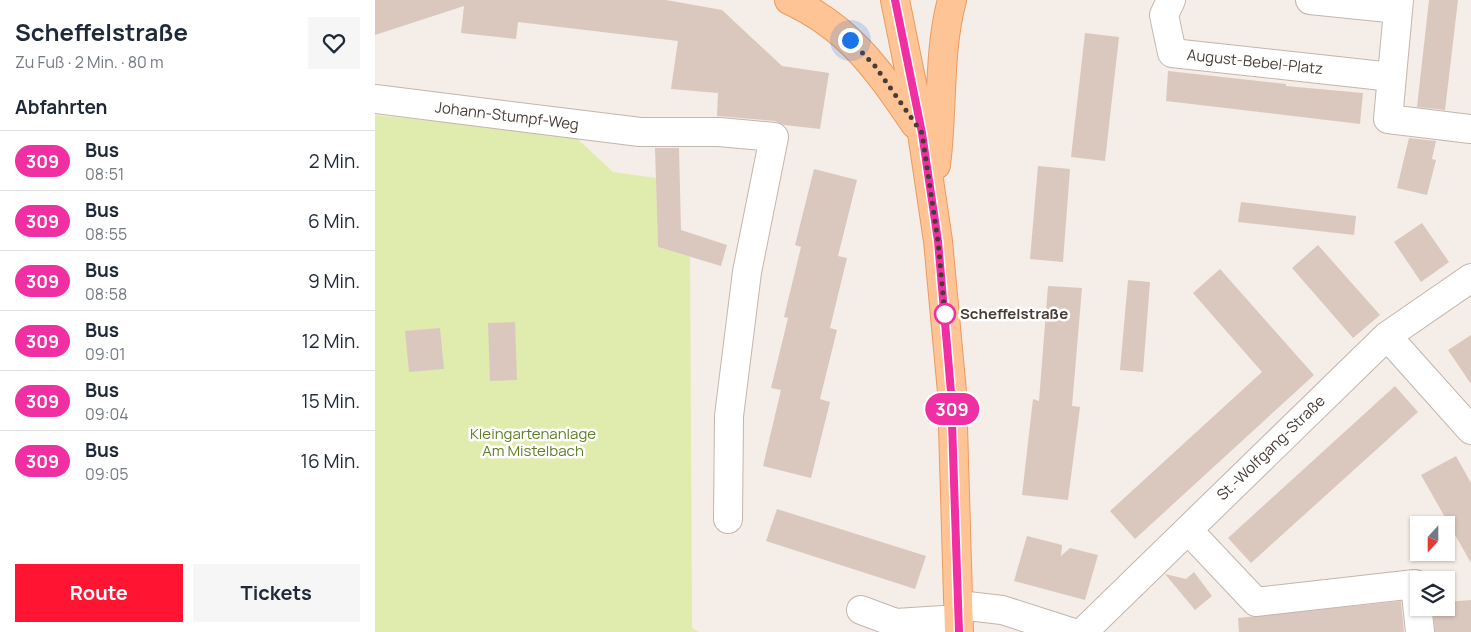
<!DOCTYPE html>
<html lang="de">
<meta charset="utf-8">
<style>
:root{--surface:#fff;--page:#f6f6f7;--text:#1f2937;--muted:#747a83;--line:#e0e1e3;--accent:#ff1431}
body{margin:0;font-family:Manrope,sans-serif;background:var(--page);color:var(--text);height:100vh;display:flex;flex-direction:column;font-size:19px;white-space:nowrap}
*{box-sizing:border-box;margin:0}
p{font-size:16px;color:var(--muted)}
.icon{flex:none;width:28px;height:28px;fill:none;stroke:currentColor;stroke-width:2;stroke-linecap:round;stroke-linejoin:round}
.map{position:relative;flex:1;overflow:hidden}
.sheet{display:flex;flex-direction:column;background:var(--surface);width:375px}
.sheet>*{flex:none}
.badge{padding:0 10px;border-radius:16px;font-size:18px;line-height:32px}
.needle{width:32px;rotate:201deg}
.fabs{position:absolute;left:1035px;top:516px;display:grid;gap:10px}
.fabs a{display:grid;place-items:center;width:45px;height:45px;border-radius:0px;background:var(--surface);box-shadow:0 1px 4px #0004;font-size:25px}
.you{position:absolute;width:25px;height:25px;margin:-12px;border:4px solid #fff;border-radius:50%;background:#1a73e8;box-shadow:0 0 0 8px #1a73e833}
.map>.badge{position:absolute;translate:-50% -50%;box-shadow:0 0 0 2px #fff}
h2{padding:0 15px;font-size:19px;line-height:45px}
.round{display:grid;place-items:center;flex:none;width:52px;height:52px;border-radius:0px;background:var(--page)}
.head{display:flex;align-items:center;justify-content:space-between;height:85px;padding:0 15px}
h1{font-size:24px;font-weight:700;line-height:38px}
.action{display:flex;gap:10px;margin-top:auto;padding:10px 15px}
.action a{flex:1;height:58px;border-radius:0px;background:var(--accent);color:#fff;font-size:20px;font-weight:700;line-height:58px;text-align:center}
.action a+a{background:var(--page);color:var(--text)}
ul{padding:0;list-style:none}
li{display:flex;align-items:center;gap:15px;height:60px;padding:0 15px;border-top:1px solid var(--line)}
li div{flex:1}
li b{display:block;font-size:19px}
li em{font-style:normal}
li .badge{min-width:55px;font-weight:700;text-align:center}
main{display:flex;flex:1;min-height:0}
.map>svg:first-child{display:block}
.green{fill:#e0ebae}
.building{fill:#dac8bf}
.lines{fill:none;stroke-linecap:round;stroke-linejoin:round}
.minor-casing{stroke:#c4b5ac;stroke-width:30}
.major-casing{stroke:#eb9b5f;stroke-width:30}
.minor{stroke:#fff;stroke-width:28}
.major{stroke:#ffc496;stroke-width:28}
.line-casing{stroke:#fff;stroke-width:11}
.line{stroke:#ef2fa2;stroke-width:8}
.walk{stroke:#483c36;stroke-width:5;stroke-dasharray:0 9}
.stop-dot{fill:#fff;stroke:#ef2fa2;stroke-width:2.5}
.labels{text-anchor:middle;stroke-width:5;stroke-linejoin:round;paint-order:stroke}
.street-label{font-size:15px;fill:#483c36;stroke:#fff}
.stop-label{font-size:15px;font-weight:bold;fill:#483c36;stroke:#fff;text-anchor:start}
.park-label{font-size:15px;fill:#5f7e25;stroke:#fff}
</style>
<main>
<section class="sheet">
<div class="head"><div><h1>Scheffelstraße</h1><p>Zu Fuß · 2 Min. · 80 m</p></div><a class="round"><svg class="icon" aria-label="heart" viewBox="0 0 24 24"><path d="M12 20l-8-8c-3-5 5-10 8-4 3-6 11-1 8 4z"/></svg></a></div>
<h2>Abfahrten</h2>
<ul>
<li><span class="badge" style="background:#ef2fa2;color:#fff">309</span><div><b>Bus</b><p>08:51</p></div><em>2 Min.</em></li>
<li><span class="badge" style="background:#ef2fa2;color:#fff">309</span><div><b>Bus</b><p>08:55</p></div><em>6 Min.</em></li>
<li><span class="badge" style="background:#ef2fa2;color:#fff">309</span><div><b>Bus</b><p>08:58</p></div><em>9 Min.</em></li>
<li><span class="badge" style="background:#ef2fa2;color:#fff">309</span><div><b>Bus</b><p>09:01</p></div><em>12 Min.</em></li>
<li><span class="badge" style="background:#ef2fa2;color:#fff">309</span><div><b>Bus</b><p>09:04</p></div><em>15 Min.</em></li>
<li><span class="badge" style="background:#ef2fa2;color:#fff">309</span><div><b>Bus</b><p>09:05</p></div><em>16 Min.</em></li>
</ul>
<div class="action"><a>Route</a><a>Tickets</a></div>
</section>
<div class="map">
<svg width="1096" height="632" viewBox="0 0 1096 632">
<rect width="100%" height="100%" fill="#f5ede7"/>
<!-- green -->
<path class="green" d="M0,115l198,20 40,37 43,6 2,69 32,10 2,371 7,4h-324z"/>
<!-- building -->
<path class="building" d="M0,0h291l56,10 60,56 47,7 -9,56 -36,-4 -9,-4 -58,-5 1,-23 -47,-4 7,-48 -160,-19 -2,17 -55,-6 3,-27 -89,29z
M1054,0h29l-13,110 -28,-3z
M710,33l34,4 -14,124 -34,-4z
M793,71l118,13v2l77,7 -3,31 -194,-23z
M1034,138l27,3 -4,18 4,1 -9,35 -30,-7z
M280,148h24l2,82 46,15 -6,21 -63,-19z
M663,166l32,3 -7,93 -33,-3z
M439,169l43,11 -19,76 9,2 -17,70 7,2 -17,69 10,3 -19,76 -48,-12 18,-76 -10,-2 17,-70 -4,-1 17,-70 -6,-2z
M866,202l115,14 -2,19 -116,-13z
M1047,223l27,39 -28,20 -27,-40z
M943,245l62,70 -27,23 -61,-70z
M845,269l94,106 -179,164 -25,-28 152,-139 -69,-79z
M753,280l22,2 -7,90 -23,-2z
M673,286l34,2 -10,118 8,1 -12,93 -46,-5 11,-96 6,2z
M140,322l2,58 -27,1 -2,-58z
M65,328l4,41 -35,3 -4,-41z
M1096,335v49l-23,-34z
M1020,386l23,26 -167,151 -23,-25z
M1081,456l15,27v80l-50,-88z
M402,509l149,47 -11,33 -149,-48z
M652,536l35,9 -1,11 9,-8 28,7 -13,45 -71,-19z
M819,572l18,24 -17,14 -30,-36 21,5z
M1096,600v32h-36l-2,-24h13v-6z
M1026,601l3,31h-165l-1,-14z"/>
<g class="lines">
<defs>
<path id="minor" d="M796,0l-7,15 8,38 220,24
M935,0l88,9
M1024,0l-11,119 83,10
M0,99l265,33h79l55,5 -27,135 -18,144 -1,103
M1012,336l84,94
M813,530l68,72 159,-18 5,48
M584,605l43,5 69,22
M486,610l35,13 63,-4
M708,632l304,-296 84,-58"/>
<path id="major" d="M414,0c61,28 89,70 126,124
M520,0l27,133 16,108 14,151 7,240
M561,165c7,-53 2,-114 16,-165"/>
</defs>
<!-- minor casing -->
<use href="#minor" class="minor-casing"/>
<!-- major casing -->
<use href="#major" class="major-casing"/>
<!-- minor -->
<use href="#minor" class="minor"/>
<!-- major -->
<use href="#major" class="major"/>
</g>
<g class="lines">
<defs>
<path id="line" d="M520,0l27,133 16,108 13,151 8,240"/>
</defs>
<!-- line casing -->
<use href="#line" class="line-casing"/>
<!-- line -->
<use href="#line" class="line"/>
<!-- walk -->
<path class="walk" d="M475,40l25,26 47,67 16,108 7,75v-2"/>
</g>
<!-- markers -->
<circle class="stop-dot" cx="570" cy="314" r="10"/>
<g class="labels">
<!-- street labels -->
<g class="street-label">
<text transform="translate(880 62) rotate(6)" y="5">August-Bebel-Platz</text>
<text transform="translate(132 116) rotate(7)" y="5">Johann-Stumpf-Weg</text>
<text transform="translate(896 448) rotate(-44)" y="5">St.-Wolfgang-Straße</text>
</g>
<!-- stop labels -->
<g class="stop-label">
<text x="585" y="319">Scheffelstraße</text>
</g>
<!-- park labels -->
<g class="park-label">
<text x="158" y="439">Kleingartenanlage<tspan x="158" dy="17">Am Mistelbach</tspan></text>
</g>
</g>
</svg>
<div class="fabs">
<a><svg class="needle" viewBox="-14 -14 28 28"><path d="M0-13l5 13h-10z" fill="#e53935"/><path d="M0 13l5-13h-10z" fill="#747a83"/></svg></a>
<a><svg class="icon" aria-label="layers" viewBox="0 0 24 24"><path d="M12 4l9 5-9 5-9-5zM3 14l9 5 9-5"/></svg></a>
</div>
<div class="you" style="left:475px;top:40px"></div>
<b class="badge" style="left:577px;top:409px;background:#ef2fa2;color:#fff">309</b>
</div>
</main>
